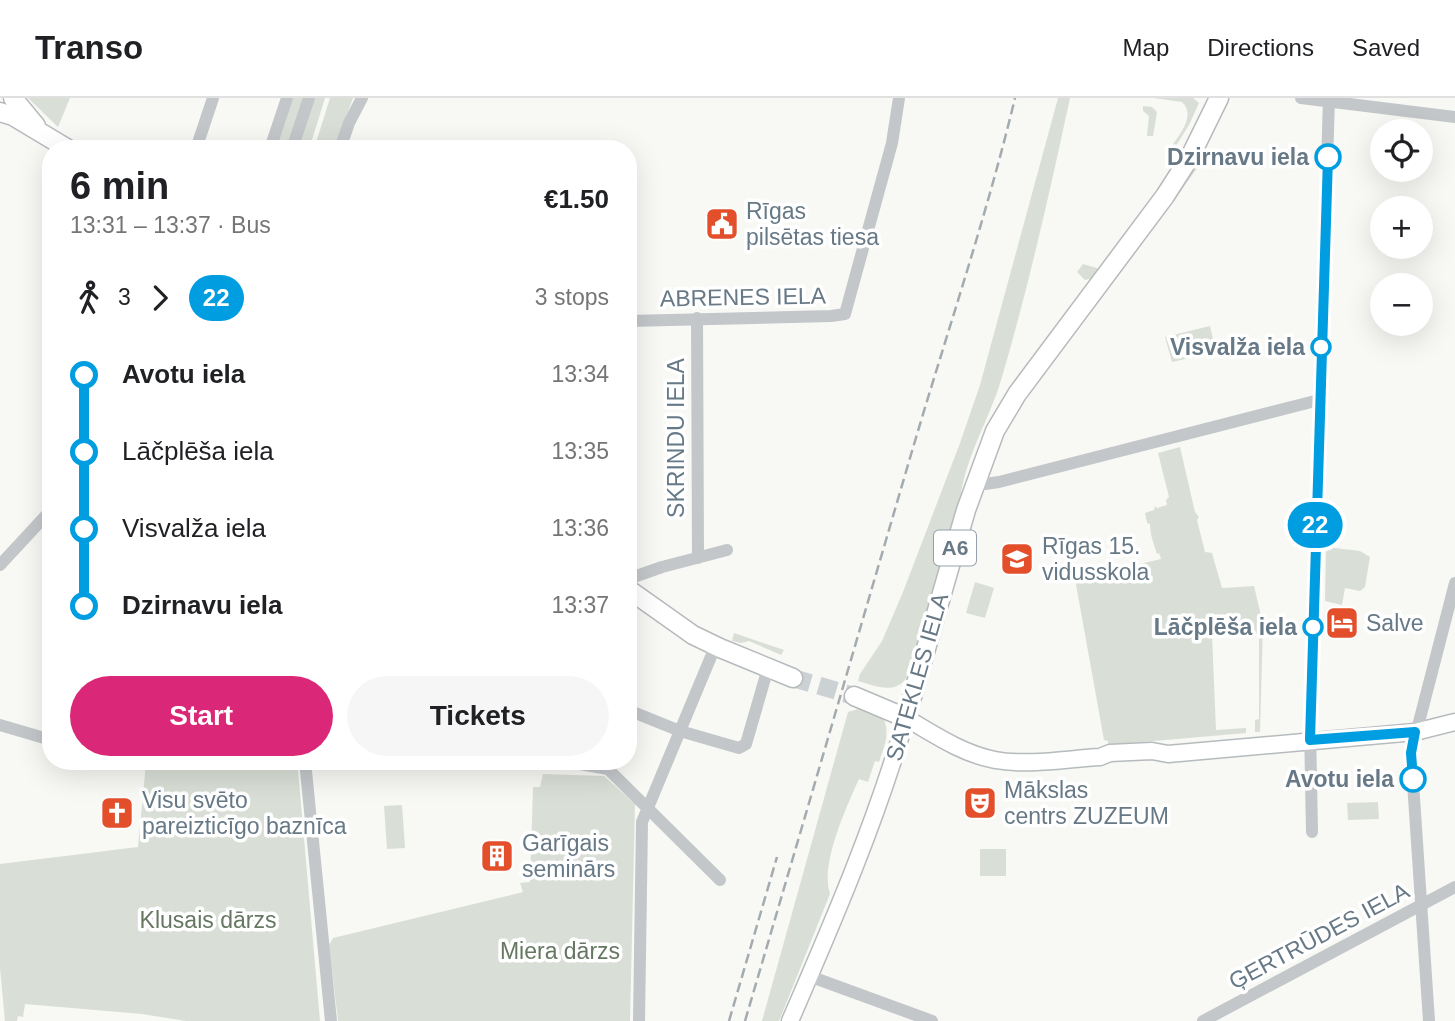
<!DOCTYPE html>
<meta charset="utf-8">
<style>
:root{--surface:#fff;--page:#f6f6f6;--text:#202124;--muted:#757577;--line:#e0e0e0;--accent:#db2777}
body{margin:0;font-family:Helvetica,sans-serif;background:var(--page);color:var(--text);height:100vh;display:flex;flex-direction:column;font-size:26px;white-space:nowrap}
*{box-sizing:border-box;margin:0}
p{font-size:23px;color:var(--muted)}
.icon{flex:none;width:38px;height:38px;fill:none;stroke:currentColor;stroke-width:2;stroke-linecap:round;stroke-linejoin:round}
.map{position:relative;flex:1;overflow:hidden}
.panel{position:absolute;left:42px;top:42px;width:595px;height:630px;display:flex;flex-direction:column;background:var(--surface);border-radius:28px;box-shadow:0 7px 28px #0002}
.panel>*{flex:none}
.badge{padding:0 14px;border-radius:23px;font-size:24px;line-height:46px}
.tools{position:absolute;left:1370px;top:21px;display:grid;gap:14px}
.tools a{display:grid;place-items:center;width:63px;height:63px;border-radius:50%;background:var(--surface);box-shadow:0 7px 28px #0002;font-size:35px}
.map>.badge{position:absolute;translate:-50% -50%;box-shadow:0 0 0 4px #fff}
.legs{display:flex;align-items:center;gap:10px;height:77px;padding:0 28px;font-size:23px}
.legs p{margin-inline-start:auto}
.overview{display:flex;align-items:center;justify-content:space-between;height:119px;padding:0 28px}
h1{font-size:38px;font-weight:800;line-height:52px}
.cta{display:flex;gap:14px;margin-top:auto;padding:14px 28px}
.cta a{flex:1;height:80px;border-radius:42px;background:var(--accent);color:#fff;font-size:28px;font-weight:800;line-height:80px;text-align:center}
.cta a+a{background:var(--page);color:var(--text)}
ul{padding:0 28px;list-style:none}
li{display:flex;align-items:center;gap:24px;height:77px;font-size:26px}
li i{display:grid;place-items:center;width:10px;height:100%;margin:0 9px;background:currentColor}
li i::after{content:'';width:18px;height:18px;margin:-9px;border:5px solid;border-radius:50%;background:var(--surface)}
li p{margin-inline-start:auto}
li:first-child i{background:linear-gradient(#0000 50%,currentColor 0)}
li:last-child i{background:linear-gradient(currentColor 50%,#0000 0)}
header{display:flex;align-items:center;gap:42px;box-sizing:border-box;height:98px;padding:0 35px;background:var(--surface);border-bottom:2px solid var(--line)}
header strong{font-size:33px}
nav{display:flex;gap:38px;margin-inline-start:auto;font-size:24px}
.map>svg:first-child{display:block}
.green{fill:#d9dfd6}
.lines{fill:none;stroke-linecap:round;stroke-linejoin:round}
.highway-tunnel{stroke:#ccd2d4;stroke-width:18;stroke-dasharray:18 9;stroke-linecap:butt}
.major-casing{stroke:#b6bbbe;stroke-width:19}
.highway-casing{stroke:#b6babd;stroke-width:21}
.minor{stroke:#c3c7ca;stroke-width:12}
.major{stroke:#fff;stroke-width:16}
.highway{stroke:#fff;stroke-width:18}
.rail{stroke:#a4abb0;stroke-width:2.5;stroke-dasharray:10 5;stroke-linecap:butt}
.line-1-casing{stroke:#fff;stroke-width:16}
.line-1{stroke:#009de0;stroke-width:10}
.stop-1-dot{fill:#fff;stroke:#009de0;stroke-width:3.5}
.labels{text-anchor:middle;stroke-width:7;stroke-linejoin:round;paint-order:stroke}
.shield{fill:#fff;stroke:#95a1aa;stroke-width:2}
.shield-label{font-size:21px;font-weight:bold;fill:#677986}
.stop-label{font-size:23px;font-weight:bold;fill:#677986;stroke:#fff;text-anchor:end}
.poi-label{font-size:23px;fill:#677986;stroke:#fff;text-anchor:start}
.street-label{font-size:23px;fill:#677986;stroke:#fff}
.park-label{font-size:23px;fill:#667862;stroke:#fff}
</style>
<header>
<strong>Transo</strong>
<nav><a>Map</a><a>Directions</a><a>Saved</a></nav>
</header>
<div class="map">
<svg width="1455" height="923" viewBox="0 0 1455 923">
<rect width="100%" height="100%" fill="#f8f8f5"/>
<!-- green -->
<path class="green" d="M28,0h42l-12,29z
M293,0h11l-17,51h-11z
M314,0h11l-14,45 -4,3 -8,-2z
M330,0h23l-19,51h-20z
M1058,0h12c-20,93 -41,187 -68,279 -12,42 -38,81 -42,125l-47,164c-6,5 -5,10 -9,15 -12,13 -32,4 -46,0l2,-7 22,-33 21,-49 57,-149 20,-58z
M1154,0h39l6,5 -10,22 -18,29 -2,-4c9,-14 28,-34 13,-48z
M1143,8l9,1 5,5 -4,24h-6l2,-20 -6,-5z
M1203,56l3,2 -50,69 -1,-2z
M1083,166l17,5 -7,9 -8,2 -8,-8z
M1210,228l6,26 -44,10 -7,-25z
M628,243h8l-1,51h-7z
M1180,349l15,65 4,5 -2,3 8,32 7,1 10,35 32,-2 9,38 -3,108h-5v-12l4,-1v-86l-47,2 4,95 30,-2v5l-138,12v-4l-4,-1 -29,-161 86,-20 -2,-6 -2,1c-3,-10 -7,-19 -7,-30l-3,-1 -2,-10 9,-3 1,-4 2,2 10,-3 -1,-5 3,-3 -11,-44z
M1326,449l34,4 10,6 -5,30 -5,4 -15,-3 -3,17 -17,-4z
M975,484l19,6 -9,30 -19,-5z
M734,535l50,17 -3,5 -32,-14 -8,2 -9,-2z
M862,610l22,12c6,15 0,27 -5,42l-4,-1 -7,21 -9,-3c-13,29 -39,85 -29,115l-51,127h-17l86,-309z
M146,665l152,7 22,251h-134l-44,-7 -117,-10 -2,13 -5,-1 -1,5h-12l-5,-53v-104l138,-17z
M543,676l61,2 31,28 -5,217h-292l-9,-76 4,-7 190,-46 -3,-9 10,-1 3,-95h7z
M1378,704l1,17 -31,1 -1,-17z
M402,707l3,43 -18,1 -3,-43z
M980,751h26v27h-26z"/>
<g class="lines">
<!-- highway-tunnel -->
<path class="highway-tunnel" d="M793,580l61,18"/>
<defs>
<path id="major" d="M790,923c43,-99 86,-199 116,-303 27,16 57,36 89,42 33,6 71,-1 105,-3l10,-4 42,-2 16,3 247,-22 40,-10"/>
<path id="highway" d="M13,0l23,28
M0,14l13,4 55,33
M628,491l65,46 27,13 73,30
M854,598l52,22 60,-208 29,-79 22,-37 148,-198 25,-39 29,-59"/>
</defs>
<!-- major casing -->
<use href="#major" class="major-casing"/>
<!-- highway casing -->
<use href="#highway" class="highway-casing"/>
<!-- minor -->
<path class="minor" d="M1301,0l154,19
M196,51l17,-51
M270,51l17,-51
M292,51l17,-51
M340,51l9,-26 13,-25
M697,220l1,240
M628,223l203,-5 14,-2 47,-171 7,-45
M975,384l10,2 14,-2 320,-82
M0,467l51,-55
M628,481l34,-12 65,-17
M628,612l52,21 59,17 7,-4 22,-76
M0,627l51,15
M305,663l26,260
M449,663l131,3 28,5 112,111
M1312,734l-2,-105 3,-102 16,-527
M809,878l123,45
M639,923l3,-199 73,-175
M1203,923l252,-134
M1429,923l-18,-268 44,-170"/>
<!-- major -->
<use href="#major" class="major"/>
<!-- highway -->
<use href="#highway" class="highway"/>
<!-- rail -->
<path class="rail" d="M729,923l48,-164
M745,923c55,-187 110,-375 165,-563 35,-120 76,-239 105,-360"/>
</g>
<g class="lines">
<defs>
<path id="line-1" d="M1328,59l-18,583 105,-8 -4,21 2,26"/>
</defs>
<!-- line-1 casing -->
<use href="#line-1" class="line-1-casing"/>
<!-- line-1 -->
<use href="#line-1" class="line-1"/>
</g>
<!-- icons -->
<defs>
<symbol id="civic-square" viewBox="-11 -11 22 22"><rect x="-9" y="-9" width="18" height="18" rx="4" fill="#e24f2a" stroke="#fff"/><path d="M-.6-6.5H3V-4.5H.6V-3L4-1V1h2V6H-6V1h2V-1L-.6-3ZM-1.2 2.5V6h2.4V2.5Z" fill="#fff"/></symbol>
<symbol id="school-square" viewBox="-11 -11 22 22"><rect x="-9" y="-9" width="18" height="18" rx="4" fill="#e24f2a" stroke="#fff"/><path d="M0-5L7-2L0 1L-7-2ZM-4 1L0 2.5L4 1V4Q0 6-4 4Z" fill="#fff"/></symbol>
<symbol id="hotel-square" viewBox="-11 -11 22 22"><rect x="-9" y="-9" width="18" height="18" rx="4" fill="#e24f2a" stroke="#fff"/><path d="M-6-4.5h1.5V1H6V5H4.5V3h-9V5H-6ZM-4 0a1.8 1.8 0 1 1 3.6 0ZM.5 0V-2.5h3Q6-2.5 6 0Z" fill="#fff"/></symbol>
<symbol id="theatre-square" viewBox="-11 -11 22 22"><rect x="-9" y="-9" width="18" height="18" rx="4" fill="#e24f2a" stroke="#fff"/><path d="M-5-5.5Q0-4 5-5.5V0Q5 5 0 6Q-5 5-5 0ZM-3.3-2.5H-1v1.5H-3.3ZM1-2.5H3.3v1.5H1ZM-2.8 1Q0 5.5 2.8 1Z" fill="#fff"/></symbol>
<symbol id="church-square" viewBox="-11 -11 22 22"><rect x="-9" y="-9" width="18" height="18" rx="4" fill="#e24f2a" stroke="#fff"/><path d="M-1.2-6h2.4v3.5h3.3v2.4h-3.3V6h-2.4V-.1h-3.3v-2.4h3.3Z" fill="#fff"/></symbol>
<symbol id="building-square" viewBox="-11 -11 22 22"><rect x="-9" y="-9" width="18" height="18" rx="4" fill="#e24f2a" stroke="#fff"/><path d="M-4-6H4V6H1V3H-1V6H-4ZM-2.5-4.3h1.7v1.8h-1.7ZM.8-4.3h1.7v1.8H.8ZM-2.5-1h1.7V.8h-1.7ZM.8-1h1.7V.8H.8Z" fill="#fff"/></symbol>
</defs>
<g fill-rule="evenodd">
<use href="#civic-square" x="703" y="107" width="38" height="38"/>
<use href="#school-square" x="998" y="442" width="38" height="38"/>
<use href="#hotel-square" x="1323" y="506" width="38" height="38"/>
<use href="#theatre-square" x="961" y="686" width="38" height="38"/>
<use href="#church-square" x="98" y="696" width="38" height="38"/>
<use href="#building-square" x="478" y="739" width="38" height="38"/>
</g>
<!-- markers -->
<g class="stop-1-dot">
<circle cx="1328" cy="59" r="12"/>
<circle cx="1321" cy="249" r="9"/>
<circle cx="1313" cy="529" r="9"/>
<circle cx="1413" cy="681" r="12"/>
</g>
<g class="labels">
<!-- shield labels -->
<rect class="shield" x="934" y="432.5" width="42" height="35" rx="5"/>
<g class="shield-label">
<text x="955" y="457">A6</text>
</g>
<!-- stop labels -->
<g class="stop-label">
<text x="1309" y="67">Dzirnavu iela</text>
<text x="1305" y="257">Visvalža iela</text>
<text x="1297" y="537">Lāčplēša iela</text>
<text x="1394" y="689">Avotu iela</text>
</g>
<!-- poi labels -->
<g class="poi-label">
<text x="746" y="121">Rīgas<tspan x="746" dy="26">pilsētas tiesa</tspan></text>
<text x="1042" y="456">Rīgas 15.<tspan x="1042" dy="26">vidusskola</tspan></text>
<text x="1366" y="533">Salve</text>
<text x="1004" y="700">Mākslas<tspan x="1004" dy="26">centrs ZUZEUM</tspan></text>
<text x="142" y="710">Visu svēto<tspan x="142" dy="26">pareizticīgo baznīca</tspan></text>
<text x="522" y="753">Garīgais<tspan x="522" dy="26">seminārs</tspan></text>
</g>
<!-- street labels -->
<g class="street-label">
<text transform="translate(743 199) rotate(-1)" y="8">ABRENES IELA</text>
<text transform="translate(676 340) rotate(-90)" y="8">SKRINDU IELA</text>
<text transform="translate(917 579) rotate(-74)" y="8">SATEKLES IELA</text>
<text transform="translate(1319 838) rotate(-28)" y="8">ĢERTRŪDES IELA</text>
</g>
<!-- park labels -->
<g class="park-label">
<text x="208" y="830">Klusais dārzs</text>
<text x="560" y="861">Miera dārzs</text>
</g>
</g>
</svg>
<div class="tools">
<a><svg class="icon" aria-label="locate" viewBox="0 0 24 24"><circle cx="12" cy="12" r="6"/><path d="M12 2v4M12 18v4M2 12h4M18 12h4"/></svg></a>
<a>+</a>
<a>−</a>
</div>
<b class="badge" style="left:1315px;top:427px;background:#009de0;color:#fff">22</b>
<section class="panel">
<div class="overview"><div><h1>6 min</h1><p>13:31 – 13:37 · Bus</p></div><b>€1.50</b></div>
<div class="legs"><svg class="icon" aria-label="walk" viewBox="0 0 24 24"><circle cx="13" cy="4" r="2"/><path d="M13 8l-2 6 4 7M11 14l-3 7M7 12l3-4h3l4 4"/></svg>3<svg class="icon" aria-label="forward" viewBox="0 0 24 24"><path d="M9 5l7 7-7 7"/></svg><b class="badge" style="background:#009de0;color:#fff">22</b><p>3 stops</p></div>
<ul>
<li><i style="color:#009de0"></i><b>Avotu iela</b><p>13:34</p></li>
<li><i style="color:#009de0"></i><span>Lāčplēša iela</span><p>13:35</p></li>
<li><i style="color:#009de0"></i><span>Visvalža iela</span><p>13:36</p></li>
<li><i style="color:#009de0"></i><b>Dzirnavu iela</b><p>13:37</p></li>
</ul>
<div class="cta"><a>Start</a><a>Tickets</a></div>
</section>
</div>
